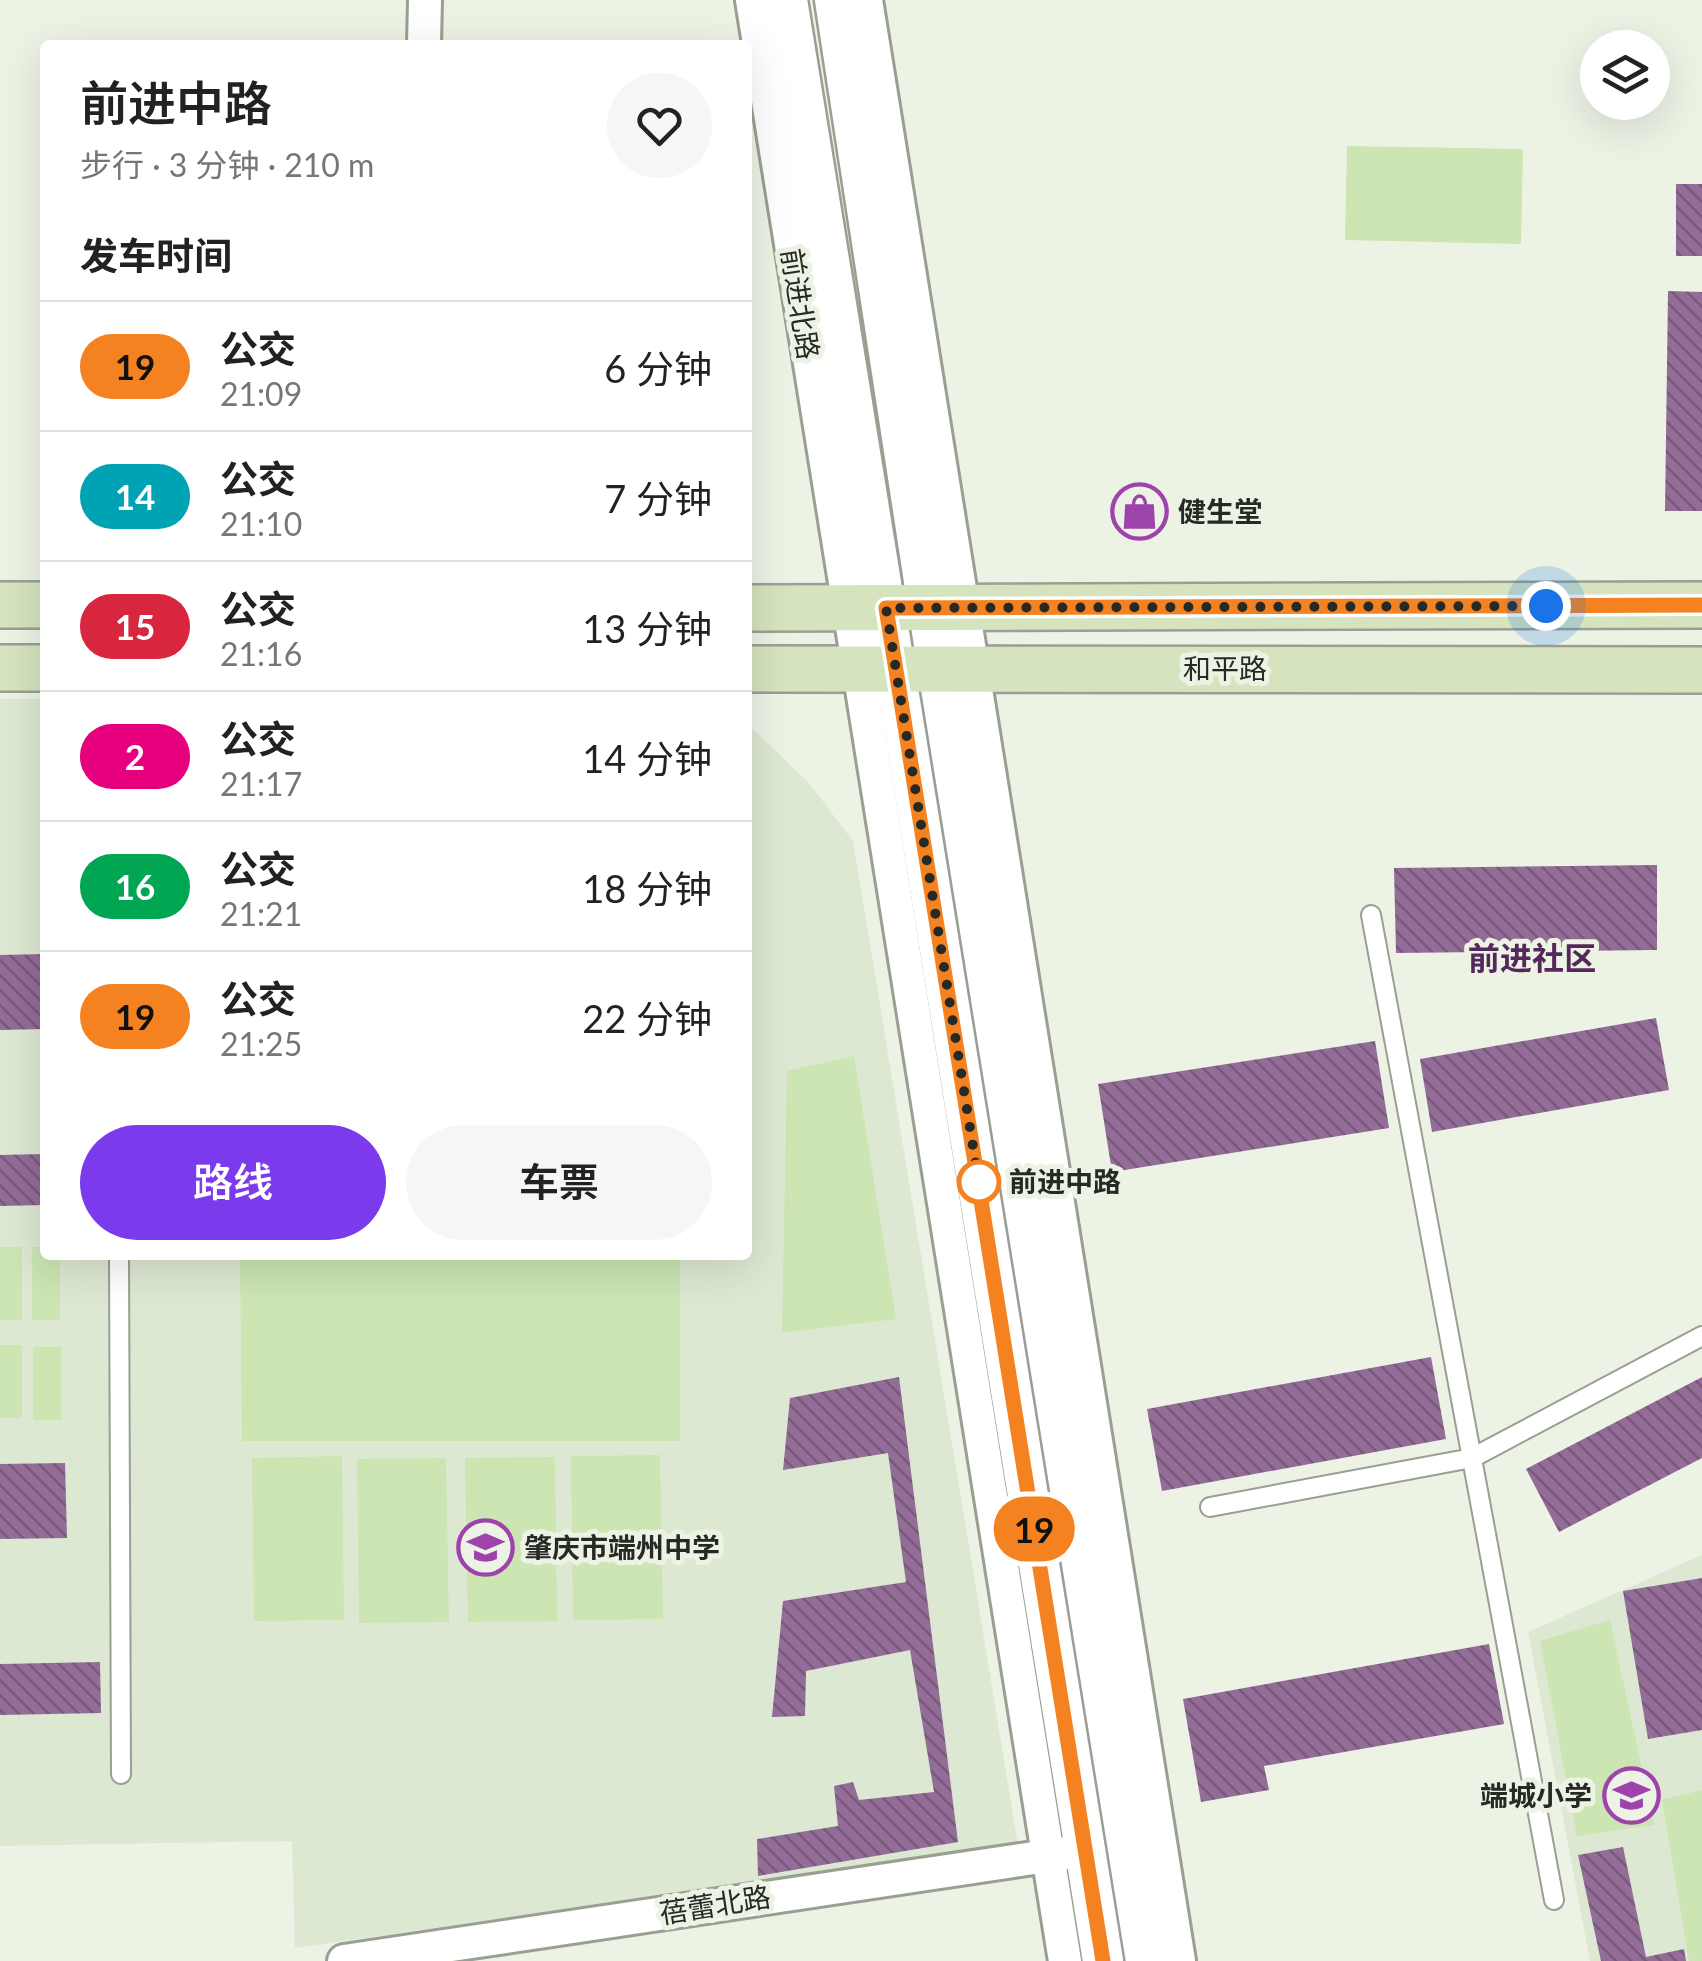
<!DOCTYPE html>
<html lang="zh">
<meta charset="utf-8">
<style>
:root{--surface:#fff;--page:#f6f6f6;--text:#222;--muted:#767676;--line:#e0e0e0;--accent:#7c3aed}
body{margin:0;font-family:Lato,"Noto Sans SC",sans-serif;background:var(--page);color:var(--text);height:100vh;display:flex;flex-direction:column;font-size:38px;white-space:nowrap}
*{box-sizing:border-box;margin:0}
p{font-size:32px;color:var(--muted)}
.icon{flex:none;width:55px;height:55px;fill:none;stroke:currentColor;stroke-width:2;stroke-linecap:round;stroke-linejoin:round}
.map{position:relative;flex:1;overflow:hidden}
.drawer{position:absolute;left:40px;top:40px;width:712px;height:1220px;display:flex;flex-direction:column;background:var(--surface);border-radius:10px;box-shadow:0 10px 40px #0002}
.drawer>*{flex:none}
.badge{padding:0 20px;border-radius:32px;font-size:35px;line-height:65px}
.tools{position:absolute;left:1580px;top:30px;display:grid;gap:20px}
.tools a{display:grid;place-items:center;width:90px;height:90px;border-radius:50%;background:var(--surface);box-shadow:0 10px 40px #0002;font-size:50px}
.you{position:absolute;width:50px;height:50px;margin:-25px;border:8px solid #fff;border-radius:50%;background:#1a73e8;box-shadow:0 0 0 15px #1a73e833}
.map>.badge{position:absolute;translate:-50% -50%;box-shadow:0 0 0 5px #fff}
h2{padding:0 40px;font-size:38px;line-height:90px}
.round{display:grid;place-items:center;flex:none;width:105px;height:105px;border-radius:52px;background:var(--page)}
.summary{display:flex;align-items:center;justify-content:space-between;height:170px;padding:0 40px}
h1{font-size:48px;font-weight:600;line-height:75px}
.button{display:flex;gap:20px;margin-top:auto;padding:20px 40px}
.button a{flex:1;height:115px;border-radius:60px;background:var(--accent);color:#fff;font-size:40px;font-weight:600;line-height:115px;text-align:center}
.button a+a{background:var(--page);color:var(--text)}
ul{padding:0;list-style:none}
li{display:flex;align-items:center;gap:30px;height:130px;padding:0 40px;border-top:2px solid var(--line)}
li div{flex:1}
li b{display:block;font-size:38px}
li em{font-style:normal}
li .badge{min-width:110px;font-weight:700;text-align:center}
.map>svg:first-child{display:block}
.built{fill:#dde8d3}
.grass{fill:#cce5b2}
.building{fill:url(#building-back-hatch)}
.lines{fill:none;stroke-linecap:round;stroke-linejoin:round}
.service-casing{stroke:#999f92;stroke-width:22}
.minor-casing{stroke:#999f92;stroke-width:38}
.tertiary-casing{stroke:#999f92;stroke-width:45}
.secondary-casing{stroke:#999f92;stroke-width:50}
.service{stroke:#fff;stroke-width:18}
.minor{stroke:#fff;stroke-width:32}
.tertiary{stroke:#fff;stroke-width:40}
.secondary{stroke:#d5e3be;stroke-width:45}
.line-casing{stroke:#fff;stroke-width:22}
.line{stroke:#f58220;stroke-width:15}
.walk{stroke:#262924;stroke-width:10;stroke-dasharray:0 18}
.stop-dot{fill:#fff;stroke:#f58220;stroke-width:5}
.labels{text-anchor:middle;stroke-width:10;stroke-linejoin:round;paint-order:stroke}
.street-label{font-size:28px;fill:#262924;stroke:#ecf3e5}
.poi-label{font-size:28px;font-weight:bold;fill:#262924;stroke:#ecf3e5;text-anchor:start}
.stop-label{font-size:28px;font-weight:bold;fill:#262924;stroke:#ecf3e5;text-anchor:start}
.quarter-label{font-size:32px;font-weight:bold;fill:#55285c;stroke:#ecf3e5}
</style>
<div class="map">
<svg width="1702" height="1961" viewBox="0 0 1702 1961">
<defs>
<pattern id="building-back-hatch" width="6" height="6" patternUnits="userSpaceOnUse" patternTransform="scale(2.5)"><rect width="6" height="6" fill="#936c98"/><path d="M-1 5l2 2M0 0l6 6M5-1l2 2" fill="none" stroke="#78597c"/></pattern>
</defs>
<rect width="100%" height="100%" fill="#ecf3e5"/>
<!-- built -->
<path class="built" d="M0,699h45v556h703v-527l7,3 54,52 44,58 165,1004 -723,103 -3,-107 -292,5z
M1702,1555v406h-112l-62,-329z"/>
<!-- grass -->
<path class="grass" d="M1347,146l176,3 -2,95 -176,-4z
M854,1056l42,263 -114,14 5,-262z
M0,1247h22v73h-22z
M45,1247v8h15v65h-28v-73z
M240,1255h440v186h-438z
M0,1345h22v73h-22z
M33,1347h28v73h-28z
M660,1455l3,164 -90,1 -2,-164z
M342,1456l2,164 -90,1 -2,-163z
M555,1457l2,164 -89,1 -3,-164z
M446,1458l3,164 -90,1 -2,-164z
M1610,1620l44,205 -77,11 -37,-195z
M1702,1790v171h-13l-27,-161z"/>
<!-- building -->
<path class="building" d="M1676,184h26v72h-26z
M1668,291l34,1v219h-37z
M1657,865v85l-261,3 -2,-85z
M45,954v75l-45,1v-75z
M1656,1018l13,72 -237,42 -12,-73z
M1375,1041l14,87 -277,44 -14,-88z
M45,1154v51l-45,1v-51z
M1431,1357l15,82 -284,52 -15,-82z
M899,1377l59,465 -200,34 -1,-37 81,-13 -4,-40 19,-4 6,18 75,-8 -24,-142 -104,21 -1,45 -33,1 11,-116 123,-19 -18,-129 -105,17 7,-72z
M1702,1377v81l-143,74 -33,-63z
M65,1463l2,75 -67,1v-75z
M1702,1578v152l-54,9 -25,-148z
M1489,1644l15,80 -240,42 5,24 -68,12 -18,-103z
M100,1662l1,51 -101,2v-51z
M1623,1847l23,110 38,-8 2,12h-85l-23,-106z"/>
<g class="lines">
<defs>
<path id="service" d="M1371,915l183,985
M119,1255l2,519
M1210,1507l262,-49 230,-122"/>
<path id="minor" d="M752,0l313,1961
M866,0l313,1961
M424,45l1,-45
M344,1961l723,-108"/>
<path id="tertiary" d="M787,0l316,1961
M835,0l93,607 218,1354"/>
<path id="secondary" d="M0,605h45
M748,608l954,-3
M0,668h45
M748,669l954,1"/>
</defs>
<!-- service casing -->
<use href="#service" class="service-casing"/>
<!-- minor casing -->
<use href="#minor" class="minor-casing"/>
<!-- tertiary casing -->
<use href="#tertiary" class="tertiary-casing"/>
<!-- secondary casing -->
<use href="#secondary" class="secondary-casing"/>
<!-- service -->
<use href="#service" class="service"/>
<!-- minor -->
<use href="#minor" class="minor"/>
<!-- tertiary -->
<use href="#tertiary" class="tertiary"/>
<!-- secondary -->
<use href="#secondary" class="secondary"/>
</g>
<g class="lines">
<defs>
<path id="line" d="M1103,1961l-217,-1353 816,-3"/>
</defs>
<!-- line casing -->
<use href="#line" class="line-casing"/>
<!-- line -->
<use href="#line" class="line"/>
<!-- walk -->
<path class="walk" d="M979,1182l1,8 -94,-582 660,-2"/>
</g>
<!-- icons -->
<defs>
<symbol id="shop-ring" viewBox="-11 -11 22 22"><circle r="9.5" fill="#ecf3e5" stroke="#9e42ac" stroke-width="1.5"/><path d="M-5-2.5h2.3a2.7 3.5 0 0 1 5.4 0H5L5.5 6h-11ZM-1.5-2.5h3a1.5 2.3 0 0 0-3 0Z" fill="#9e42ac"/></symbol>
<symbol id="school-ring" viewBox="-11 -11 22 22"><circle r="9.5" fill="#ecf3e5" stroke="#9e42ac" stroke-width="1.5"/><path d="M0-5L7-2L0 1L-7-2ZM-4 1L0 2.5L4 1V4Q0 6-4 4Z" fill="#9e42ac"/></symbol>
</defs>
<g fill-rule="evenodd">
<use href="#shop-ring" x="1108" y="480" width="63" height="63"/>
<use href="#school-ring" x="454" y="1516" width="63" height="63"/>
<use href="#school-ring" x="1600" y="1764" width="63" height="63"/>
</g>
<!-- markers -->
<circle class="stop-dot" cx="979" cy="1182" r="20"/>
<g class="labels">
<!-- street labels -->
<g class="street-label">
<text transform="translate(800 304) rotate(81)" y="10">前进北路</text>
<text x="1225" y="679">和平路</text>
<text transform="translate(715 1905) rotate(-9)" y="10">蓓蕾北路</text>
</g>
<!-- poi labels -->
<g class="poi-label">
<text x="1178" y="522">健生堂</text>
<text x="524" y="1558">肇庆市端州中学</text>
<text x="1592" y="1806" text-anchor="end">端城小学</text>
</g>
<!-- stop labels -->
<g class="stop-label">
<text x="1009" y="1192">前进中路</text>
</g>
<!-- quarter labels -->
<g class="quarter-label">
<text x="1532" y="970">前进社区</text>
</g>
</g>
</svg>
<div class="tools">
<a><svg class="icon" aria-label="layers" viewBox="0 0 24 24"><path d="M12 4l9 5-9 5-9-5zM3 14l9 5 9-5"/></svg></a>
</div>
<div class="you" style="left:1546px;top:606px"></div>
<b class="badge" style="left:1034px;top:1529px;background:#f58220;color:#111">19</b>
<section class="drawer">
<div class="summary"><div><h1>前进中路</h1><p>步行 · 3 分钟 · 210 m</p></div><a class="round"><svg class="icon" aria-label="heart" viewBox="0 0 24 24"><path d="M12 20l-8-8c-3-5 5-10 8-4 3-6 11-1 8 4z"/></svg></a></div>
<h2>发车时间</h2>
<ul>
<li><span class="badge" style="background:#f58220;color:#111">19</span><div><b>公交</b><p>21:09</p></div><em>6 分钟</em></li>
<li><span class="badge" style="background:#00a3b4;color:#fff">14</span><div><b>公交</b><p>21:10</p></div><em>7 分钟</em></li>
<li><span class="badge" style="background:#d7263d;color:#fff">15</span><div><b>公交</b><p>21:16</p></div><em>13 分钟</em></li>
<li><span class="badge" style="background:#e6007e;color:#fff">2</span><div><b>公交</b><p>21:17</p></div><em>14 分钟</em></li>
<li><span class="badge" style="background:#00a651;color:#fff">16</span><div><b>公交</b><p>21:21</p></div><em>18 分钟</em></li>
<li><span class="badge" style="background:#f58220;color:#111">19</span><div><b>公交</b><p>21:25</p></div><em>22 分钟</em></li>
</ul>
<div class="button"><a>路线</a><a>车票</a></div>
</section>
</div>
